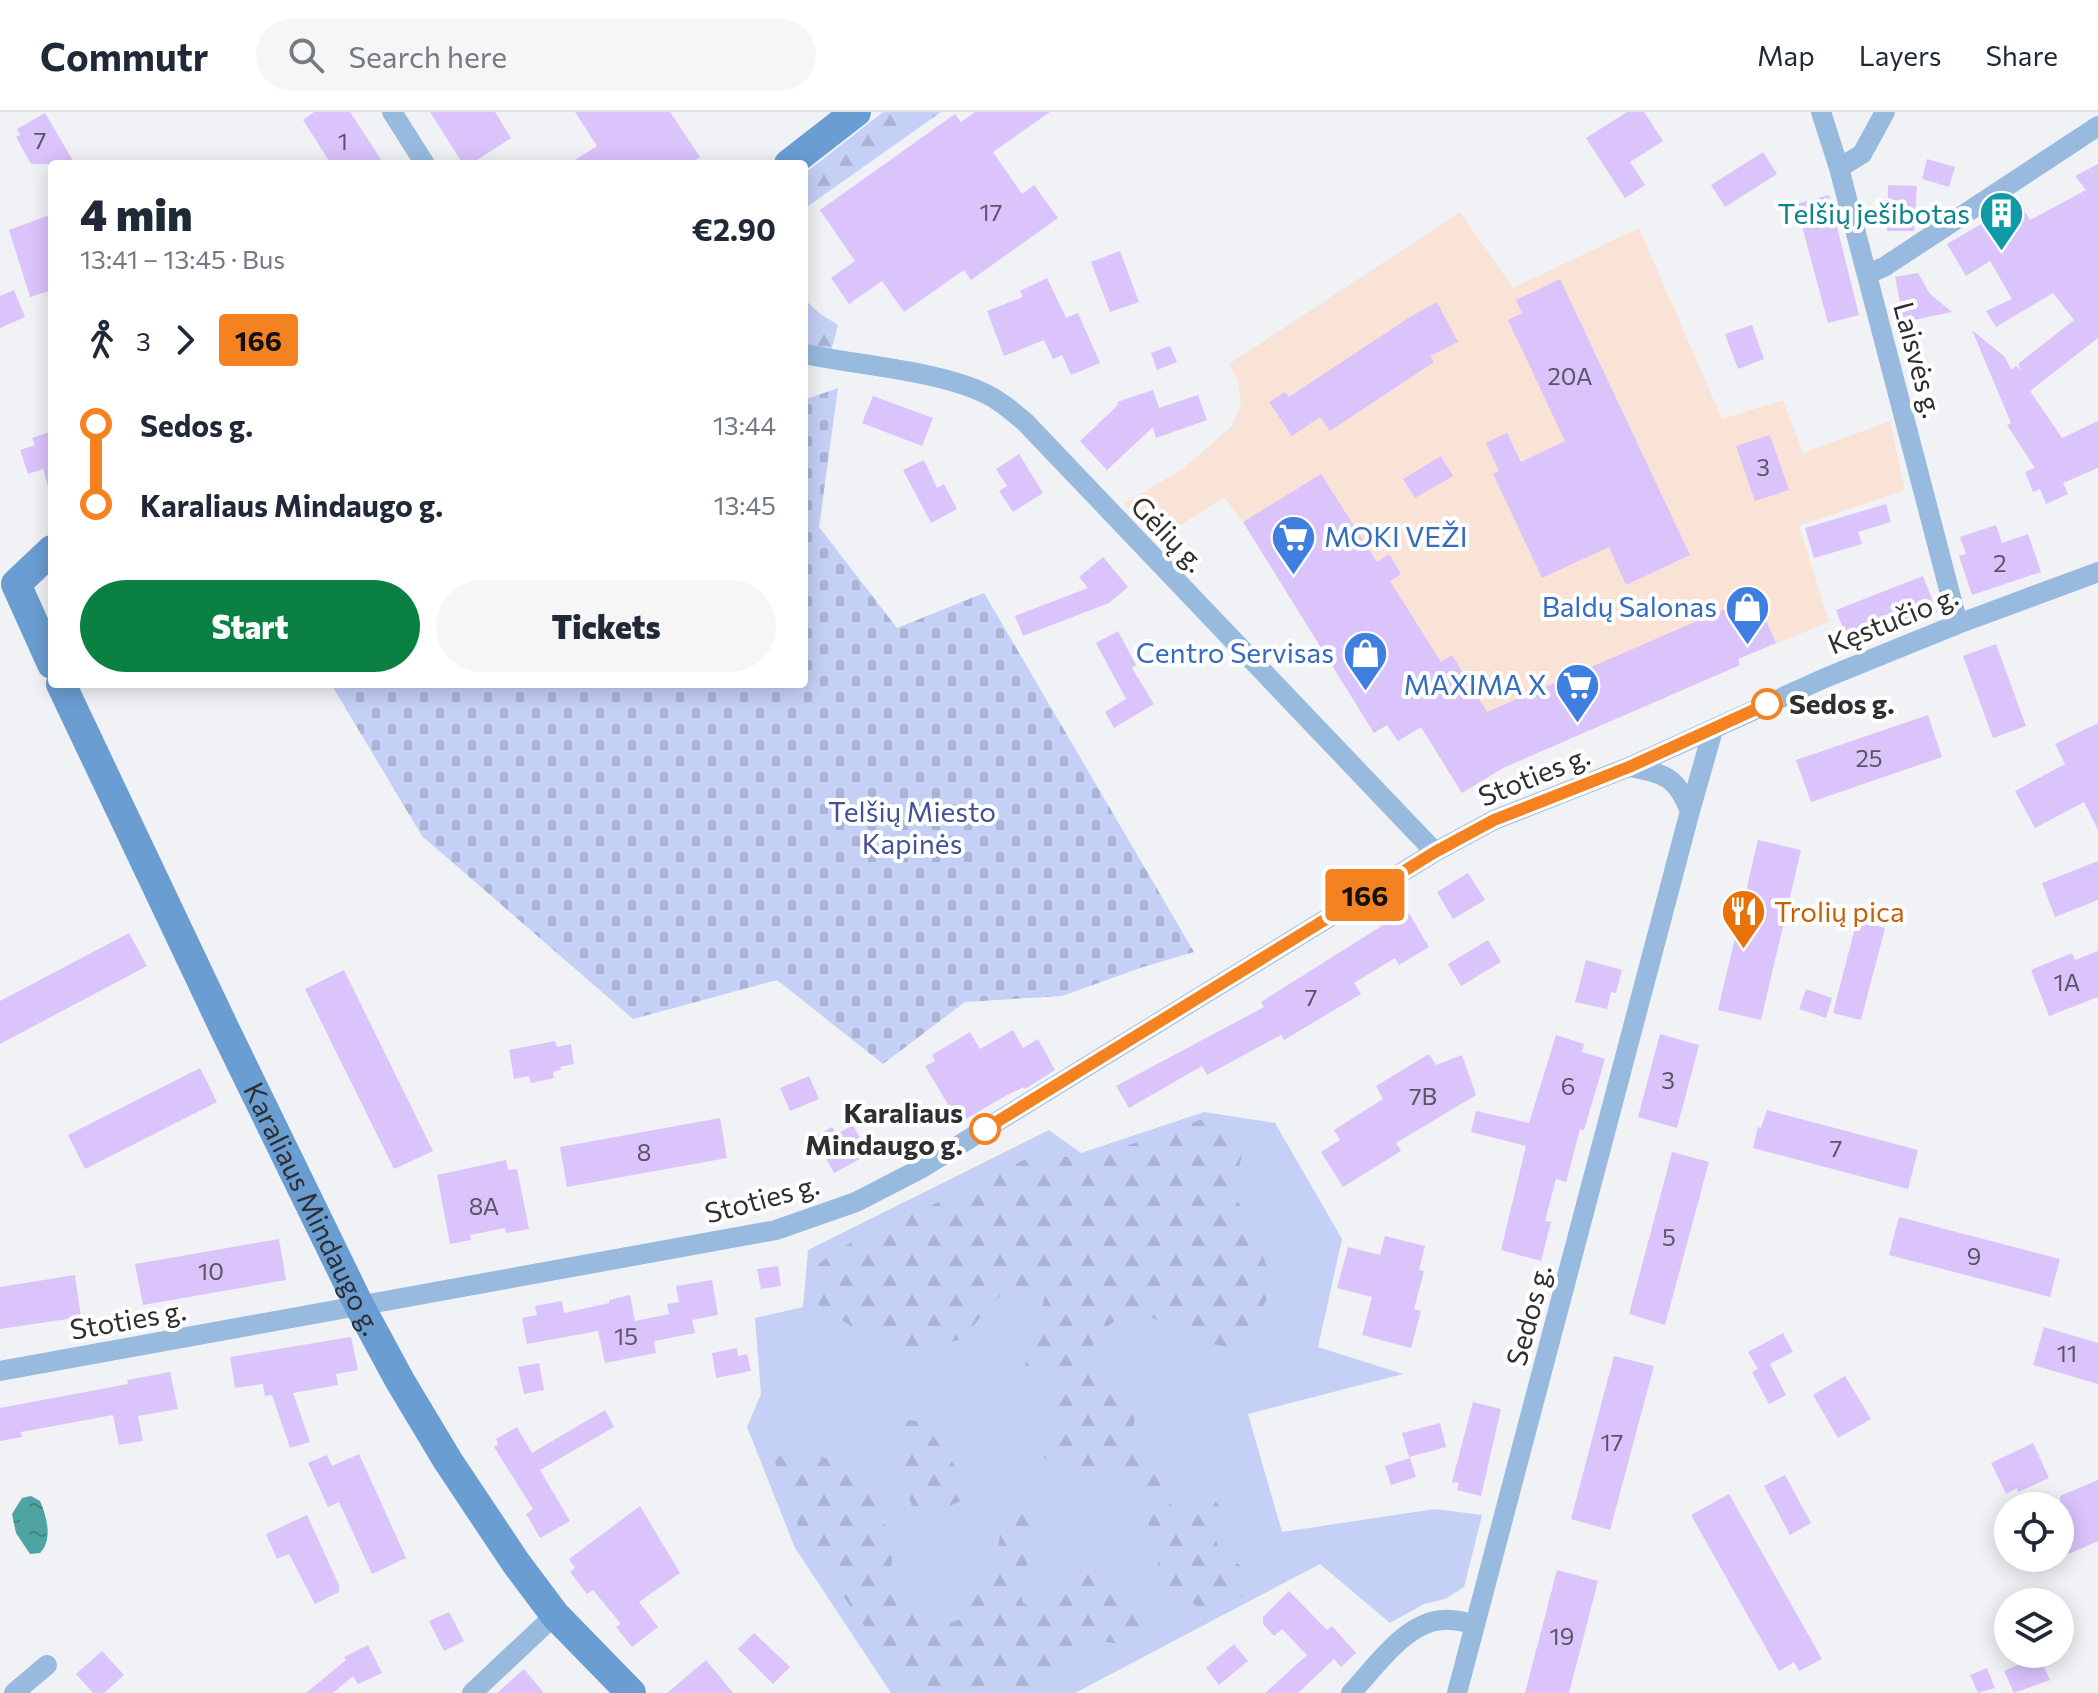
<!DOCTYPE html>
<meta charset="utf-8">
<style>
:root{--surface:#fff;--page:#f6f6f7;--text:#1f2937;--muted:#747a83;--line:#e0e1e3;--accent:#0b8043}
body{margin:0;font-family:Commissioner,sans-serif;background:var(--page);color:var(--text);height:100vh;display:flex;flex-direction:column;font-size:30px;white-space:nowrap}
*{box-sizing:border-box;margin:0}
p{font-size:26px;color:var(--muted)}
.icon{flex:none;width:44px;height:44px;fill:none;stroke:currentColor;stroke-width:2;stroke-linecap:round;stroke-linejoin:round}
.map{position:relative;flex:1;overflow:hidden}
.panel{position:absolute;left:48px;top:48px;width:760px;height:528px;display:flex;flex-direction:column;background:var(--surface);border-radius:8px;box-shadow:0 4px 20px #0003}
.panel>*{flex:none}
.badge{padding:0 16px;border-radius:6px;font-size:28px;line-height:52px}
.buttons{position:absolute;left:1994px;top:1380px;display:grid;gap:16px}
.buttons a{display:grid;place-items:center;width:80px;height:80px;border-radius:50%;background:var(--surface);box-shadow:0 4px 20px #0003;font-size:40px}
.map>.badge{position:absolute;translate:-50% -50%;box-shadow:0 0 0 4px #fff}
.legs{display:flex;align-items:center;gap:12px;height:88px;padding:0 32px;font-size:26px}
.legs p{margin-inline-start:auto}
.head{display:flex;align-items:center;justify-content:space-between;height:136px;padding:0 32px}
h1{font-size:44px;font-weight:800;line-height:60px}
.primary-button{display:flex;gap:16px;margin-top:auto;padding:16px 32px}
.primary-button a{flex:1;height:92px;border-radius:48px;background:var(--accent);color:#fff;font-size:32px;font-weight:800;line-height:92px;text-align:center}
.primary-button a+a{background:var(--page);color:var(--text)}
ul{padding:0 32px;list-style:none}
li{display:flex;align-items:center;gap:28px;height:80px;font-size:30px}
li i{display:grid;place-items:center;width:12px;height:100%;margin:0 10px;background:currentColor}
li i::after{content:'';width:20px;height:20px;margin:-10px;border:6px solid;border-radius:50%;background:var(--surface)}
li p{margin-inline-start:auto}
li:first-child i{background:linear-gradient(#0000 50%,currentColor 0)}
li:last-child i{background:linear-gradient(currentColor 50%,#0000 0)}
header{display:flex;align-items:center;gap:48px;box-sizing:border-box;height:112px;padding:0 40px;background:var(--surface);border-bottom:2px solid var(--line)}
header strong{font-size:38px}
nav{display:flex;gap:44px;margin-inline-start:auto;font-size:28px}
.search{width:560px;height:72px;background:var(--page);display:flex;align-items:center;gap:20px;box-sizing:border-box;padding:0 28px;border-radius:44px;color:var(--muted);font-size:30px}
.map>svg:first-child{display:block}
.commercial{fill:#f9e3d6}
.green{fill:#c5d0f7}
.forest{fill:url(#forest-firs)}
.cemetery{fill:url(#cemetery-stones)}
.water{fill:url(#water-ripples)}
.building{fill:#dbc3fc}
.lines{fill:none;stroke-linecap:round;stroke-linejoin:round}
.street{stroke:#98bade;stroke-width:20}
.secondary{stroke:#6a9dd2;stroke-width:30}
.line-1-casing{stroke:#fff;stroke-width:18}
.line-1{stroke:#f58220;stroke-width:12}
.stop-1-dot{fill:#fff;stroke:#f58220;stroke-width:4}
.labels{text-anchor:middle;stroke-width:8;stroke-linejoin:round;paint-order:stroke}
.number-label{font-size:24px;fill:#5a5464}
.culture-label{font-size:28px;fill:#0d838f;stroke:#fff;text-anchor:end}
.street-label{font-size:28px;fill:#2f2f31;stroke:#fff}
.shop-label{font-size:28px;fill:#366cbe;stroke:#fff;text-anchor:end}
.stop-label{font-size:28px;font-weight:bold;fill:#2f2f31;stroke:#fff;text-anchor:start}
.park-label{font-size:28px;fill:#445195;stroke:#fff}
.food-label{font-size:28px;fill:#c56008;stroke:#fff;text-anchor:start}
</style>
<header>
<strong>Commutr</strong>
<div class="search"><svg class="icon" aria-label="search" viewBox="0 0 24 24"><circle cx="10" cy="10" r="6"/><path d="M15 15l6 6"/></svg>Search here</div>
<nav><a>Map</a><a>Layers</a><a>Share</a></nav>
</header>
<div class="map">
<svg width="2098" height="1581" viewBox="0 0 2098 1581">
<defs>
<pattern id="forest-firs" width="22" height="20" patternUnits="userSpaceOnUse" patternTransform="scale(2)"><rect width="22" height="20" fill="#c5d0f7"/><path d="M5 1l3.5 6h-7zM16 11l3.5 6h-7z" fill="#aab3d4"/></pattern>
<pattern id="cemetery-stones" width="16" height="16" patternUnits="userSpaceOnUse" patternTransform="scale(2)"><rect width="16" height="16" fill="#c5d0f7"/><path d="M2 7V4a2 2 0 0 1 4 0v3zM10 15v-3a2 2 0 0 1 4 0v3z" fill="#aab3d4"/></pattern>
<pattern id="water-ripples" width="26" height="14" patternUnits="userSpaceOnUse" patternTransform="scale(2)"><rect width="26" height="14" fill="#4ea3a3"/><path d="M2 4q2-2 4 0t4 0M15 11q2-2 4 0t4 0" fill="none" stroke="#418585"/></pattern>
</defs>
<rect width="100%" height="100%" fill="#f1f2f6"/>
<!-- commercial -->
<path class="commercial" d="M1460,100l53,76 126,-60 83,191 61,-19 20,53 87,-32 15,69 -106,36 30,96 -91,37 2,6 -237,103 -41,25 -41,-66 -23,14 -11,-16 -13,8 -131,-211 -19,-25 -51,33 -8,18 -41,-44 60,-36 48,-42 9,-21 -3,-24 -9,-17z"/>
<!-- green -->
<path class="green" d="M1204,1000l71,11 67,116 -24,108 85,27 -155,40 34,118 153,-23 47,6 -18,72 -19,12 -21,5 -34,19 -70,-59 -245,129h-184l-96,-145 -48,-121 14,-33 -6,-76 48,-11 5,-57 241,-120 32,23z"/>
<!-- forest -->
<path class="forest" d="M883,0h58l-137,97v-35z
M804,187l15,14 19,12 -7,26 -27,-5z
M1203,1007l43,14 -12,61 22,40 17,53 -20,38 -25,22c-33,-4 -64,-25 -95,-38 -25,15 -38,25 -47,53l48,49v15l39,56 -2,24 14,3 25,-14 12,14 -7,27 6,20 34,16 -1,17 -34,19h-20l-42,-28v-28l-20,-60 -29,-22 -31,4 -34,-16 18,-63 -4,-17 -33,-13 12,-31 8,-40h-43l-41,45 -46,13 -64,-26 -38,-25 -1,-30 10,-10 42,-27 58,-24 116,-57 30,4h26z
M909,1308l14,2 40,55 -3,24 -26,13 -22,-7c-7,-25 -17,-57 -10,-83z
M797,1336l37,13 29,21 17,30 13,33 -2,25 38,43 22,10 14,-6 11,-39 22,-32 6,-31 23,-4c11,30 6,45 -10,72l6,20 15,8 28,-28 34,-13 42,46 3,12 -20,17 -24,-4 -81,52h-112l-49,-75 -55,-75 -30,-84z"/>
<!-- cemetery -->
<path class="cemetery" d="M838,276l-19,139 78,101 87,-35 210,359 -51,15 -81,29 -97,6 -82,62 -106,-84 -144,39 -211,-183 -91,-152h473v-284z"/>
<!-- water -->
<path class="water" d="M31,1384l9,5c7,16 13,39 0,52l-10,1 -14,-21 -4,-19 10,-16z"/>
<!-- building -->
<path class="building" d="M314,0h36l34,52h-53l-28,-44z
M430,0h65l16,26 -40,26h-8z
M575,0h95l30,45 -10,7h-121l28,-18z
M975,0h75l-57,40 29,42 12,-9 24,33 -87,62 -7,-10 -60,42 -22,-31 -33,23 -18,-26 24,-17 -35,-51 135,-96 6,8z
M1627,0h17l19,29 -33,21 15,23 -20,13 -39,-60z
M45,1l30,51h-44l-15,-27 4,-2 -3,-6z
M1763,40l14,22 -52,33 -14,-22z
M1927,47l28,8 -6,20 -27,-8z
M2098,52v174l-68,53 32,47 36,-17v47l-35,15 5,11 -22,10 -6,-15 -7,3 -8,-20 10,-4 -28,-43 4,-2 -39,-93 33,27 6,13 5,-4 6,6 -4,-8 56,-44 -21,-27 -57,34 -10,-16 26,-12 -22,-38 -24,15 -19,-32 72,-42 11,18 56,-30 -11,-14z
M1888,73l29,1 -3,45h-27z
M1829,83l30,120 -31,8 -32,-119z
M52,102v76l-22,7 -21,-67z
M1120,139l19,51 -29,10 -19,-50z
M1918,161l12,21 22,18 -48,10 -9,-45z
M1047,166l19,40 12,-5 22,50 -29,12 -9,-20 -9,4 -9,-19 -40,16 -17,-45 36,-14 -3,-6z
M1560,167l130,276 -64,30 -17,-38 -67,31 -49,-104 6,-3 -13,-28 21,-10 14,29 44,-21 -57,-121 14,-7 -6,-13z
M14,178l11,27 -25,11v-32z
M1437,190l21,40 -28,14 4,6 -104,69 -10,-14 -28,19 -23,-34 16,-10 4,5 124,-82z
M1752,213l12,34 -26,10 -13,-35z
M1170,234l7,16 -20,8 -6,-17z
M1153,278l6,18 39,-13 9,25 -51,18 -3,-11 -46,43 -27,-29 38,-36 -1,-3z
M873,284l60,22 -11,28 -60,-23z
M52,319v55l-4,1 -5,-18 -15,5 -8,-24 15,-5 -3,-7z
M1770,323l19,55 -34,11 -19,-55z
M1019,342l24,39 -30,19 -14,-21 8,-5 -11,-17z
M1441,344l12,20 -38,22 -12,-19z
M924,348l13,28 7,-4 13,25 -26,14 -28,-53z
M1321,362l56,88 12,-8 12,20 -11,7 51,81 11,-7 35,57 268,-116 21,47 -38,16 2,6 -237,103 -41,25 -41,-66 -23,14 -11,-16 -13,8 -131,-211z
M1886,392l5,18 -33,10 4,12 -48,14 -9,-30z
M1996,413l6,18 26,-9 13,38 -69,23 -13,-39 7,-2 -6,-17z
M1103,445l25,30 -19,16 -86,33 -8,-20 73,-28 -9,-11z
M1923,464l14,36 -88,33 -13,-35z
M1118,519l18,34 -4,3 22,36 -40,24 -9,-16 21,-13 -30,-56z
M1996,532l30,82 -33,12 -30,-82z
M1928,603l14,42 -131,45 -15,-42z
M2098,611v107l-14,-28 -49,26 -20,-37 50,-27 -10,-20z
M1758,728l43,10 -40,170 -43,-10z
M2098,749v39l-43,17 -13,-34z
M1468,761l17,27 -32,19 -16,-27z
M1407,798l22,37 -30,18 -4,-7 -41,25 7,11 -77,46 -3,-5 -74,40 -5,-9 -73,42 -13,-22 148,-79 -3,-5z
M1857,808l28,8 -24,92 -28,-7z
M129,821l18,33 -147,78v-43z
M1488,828l13,22 -40,24 -13,-22z
M2098,839v46l-49,19 -18,-46 41,-17 3,7z
M1586,848l36,10 -6,23 -5,-1 -4,17 -32,-7z
M344,858l89,181 -39,18 -89,-180z
M1806,877l26,9 -6,20 -27,-9z
M1013,918l10,18 15,-9 17,31 -30,19 -1,-2 -17,8 -48,28 -34,-57 10,-5 -3,-6 38,-23 10,17z
M1660,922l39,11 -22,83 -39,-11z
M1556,923l28,9 -2,8 23,7 -21,71 -4,-1 -14,53 -10,-3 -11,42 6,1 -10,39 -40,-11 25,-104 -55,-14 5,-21 53,12z
M555,929l2,6 14,-3 3,20 -14,3 1,3 -8,2 1,6 -23,5 -2,-7 -15,3 -5,-29z
M1429,942l7,11 26,-10 14,40 -80,48 5,8 -58,36 -22,-35 19,-12 -6,-10 49,-31 -7,-13z
M200,956l17,34 -132,67 -17,-34z
M809,964l10,23 -29,12 -10,-23z
M1767,998l151,40 -10,39 -155,-41 5,-21 3,1z
M720,1006l7,40 -160,29 -7,-40z
M853,1013l16,29 -35,19 -20,-36 18,-10 5,7z
M1672,1040l37,10 -44,163 -36,-11z
M506,1048l2,10 9,-1 12,60 -23,4 -1,-5 -35,7 1,5 -21,4 -13,-69z
M1899,1105l161,42 -10,38 -161,-42z
M1385,1124l40,10 -6,24 5,1 -10,38 7,2 -10,37 -49,-13 10,-38 -35,-9 11,-41 32,8z
M279,1127l7,41 -143,25 -8,-41z
M778,1154l3,20 -20,3 -4,-20z
M75,1163l6,42 -81,12v-42z
M712,1168l6,35 -26,5 3,13 -41,8 2,12 -51,10 -7,-32 -71,13 -5,-26 15,-3 -2,-9 27,-5 2,12 45,-10v-3l21,-5 5,26 34,-7 -2,-10 12,-2 -3,-16z
M2044,1215l54,16v41l-65,-19z
M1783,1221l10,19 -23,12 16,31 -17,9 -17,-32 6,-3 -10,-17z
M351,1225l7,33 -22,4 2,11 -45,8 17,49 -20,6 -18,-53 -7,1 -2,-12 -28,4 -5,-31z
M737,1236l1,8 9,-2 4,17 -35,7 -4,-25z
M1614,1244l40,10 -44,164 -39,-11z
M539,1251l5,27 -20,4 -6,-27z
M170,1260l8,37 -40,7 5,25 -24,4 -6,-30 -92,17 1,5 -22,4v-33l128,-24 -1,-4z
M1845,1264l26,43 -33,19 -25,-43z
M1473,1290l28,7 -20,87 -24,-6 2,-7 -7,-1z
M605,1298l9,17 -74,43 30,51 -30,17 -14,-24 7,-5 -39,-62 4,-3 -2,-5 21,-12 15,26z
M1440,1311l6,24 -37,10 -7,-24z
M2033,1331l16,35 -31,14 -1,-4 -11,6 -15,-31z
M359,1342l47,104 -34,16 -33,-72 -11,5 -20,-44 19,-8 5,11z
M1410,1346l6,19 -25,8 -6,-19z
M1785,1363l26,48 -21,12 -26,-49z
M2098,1368v61l-38,17v-62z
M1729,1382l93,165 -23,12 -5,-9 -15,9 -88,-156z
M640,1394l40,67 -41,29 19,25 -26,20 -16,-20 5,-3 -28,-34 -6,4 -17,-22 5,-4 -6,-9z
M307,1403l32,70v7l-24,12 -26,-50 -12,5 -11,-25z
M1557,1458l41,11 -29,112h-44z
M1289,1479l38,39 5,-4 24,27 -15,14 -7,-8 -36,34h-33l42,-38 -25,-26 -8,7 -11,-12v-7z
M449,1500l15,29 -20,10 -15,-30z
M754,1521l36,34 -17,17 -35,-35z
M1234,1532l14,17 -29,24 -13,-17z
M368,1533l14,28 -24,11 -5,-8 -20,17h-27l40,-33 -2,-3z
M102,1539l22,24 -20,18h-11l-17,-19z
M2039,1544l11,24 -36,13 -10,-22z
M706,1548l27,33h-66z
M1987,1556l8,20 -17,5 -8,-18z
M524,1557l20,24h-47z"/>
<g class="lines">
<!-- street -->
<path class="street" d="M392,0l33,52
M1821,0l18,56 119,456
M1839,56l23,-14 23,-42
M1867,162l17,-7 214,-141
M804,242c52,11 137,17 182,40 15,7 27,18 40,29l409,429
M1629,655c35,7 47,8 61,44
M0,1259l776,-141 80,-28 66,-34 513,-316 59,-32 135,-53 196,-89 133,-54 140,-52
M14,1581l33,-28
M472,1581l83,-78
M1351,1581c24,-25 54,-71 92,-73 10,-1 21,2 31,4
M1457,1581l233,-882 23,-81"/>
<!-- secondary -->
<g class="secondary">
<path d="M789,52l67,-52"/>
<path d="M52,438l-36,34 36,80"/>
<path id="s1" d="M61,572l165,348 134,275 40,74 48,80 68,102 39,52 76,78"/>
</g>
</g>
<g class="lines">
<defs>
<path id="line-1" d="M985,1017l450,-277 59,-32 135,-53 138,-63"/>
</defs>
<!-- line-1 casing -->
<use href="#line-1" class="line-1-casing"/>
<!-- line-1 -->
<use href="#line-1" class="line-1"/>
</g>
<!-- icons -->
<defs>
<symbol id="building-pin" viewBox="-11 -11 22 30"><path d="M0 17L-7.5 6A9.5 9.5 0 1 1 7.5 6Z" fill="#0f9aa8" stroke="#fff"/><path d="M-4-6H4V6H1V3H-1V6H-4ZM-2.5-4.3h1.7v1.8h-1.7ZM.8-4.3h1.7v1.8H.8ZM-2.5-1h1.7V.8h-1.7ZM.8-1h1.7V.8H.8Z" fill="#fff"/></symbol>
<symbol id="supermarket-pin" viewBox="-11 -11 22 30"><path d="M0 17L-7.5 6A9.5 9.5 0 1 1 7.5 6Z" fill="#3f7fe0" stroke="#fff"/><path d="M-6-5.5h2.5l.6 2H6L4.5 2H-2.5L-4.4-4H-6ZM-1.5 3.2a1.3 1.3 0 1 0 .1 0ZM3 3.2a1.3 1.3 0 1 0 .1 0Z" fill="#fff"/></symbol>
<symbol id="shop-pin" viewBox="-11 -11 22 30"><path d="M0 17L-7.5 6A9.5 9.5 0 1 1 7.5 6Z" fill="#3f7fe0" stroke="#fff"/><path d="M-5-2.5h2.3a2.7 3.5 0 0 1 5.4 0H5L5.5 6h-11ZM-1.5-2.5h3a1.5 2.3 0 0 0-3 0Z" fill="#fff"/></symbol>
<symbol id="restaurant-pin" viewBox="-11 -11 22 30"><path d="M0 17L-7.5 6A9.5 9.5 0 1 1 7.5 6Z" fill="#e8710a" stroke="#fff"/><path d="M-5-6h1v4h1v-4h1v4h1v-4h1v5L-1.5 .5V6h-2V.5L-5-1ZM5-6V6H3V1.5H1.5Q1.5-4 5-6Z" fill="#fff"/></symbol>
</defs>
<g fill-rule="evenodd">
<use href="#building-pin" x="1976" y="76" width="51" height="69"/>
<use href="#supermarket-pin" x="1268" y="400" width="51" height="69"/>
<use href="#shop-pin" x="1722" y="470" width="51" height="69"/>
<use href="#shop-pin" x="1340" y="516" width="51" height="69"/>
<use href="#supermarket-pin" x="1552" y="548" width="51" height="69"/>
<use href="#restaurant-pin" x="1718" y="774" width="51" height="69"/>
</g>
<!-- markers -->
<g class="stop-1-dot">
<circle cx="1767" cy="592" r="14"/>
<circle cx="985" cy="1017" r="14"/>
</g>
<g class="labels">
<!-- number labels -->
<g class="number-label">
<text x="40" y="37">7</text>
<text x="343" y="38">1</text>
<text x="991" y="109">17</text>
<text x="1570" y="273">20A</text>
<text x="1763" y="364">3</text>
<text x="2000" y="460">2</text>
<text x="1869" y="655">25</text>
<text x="2067" y="879">1A</text>
<text x="1311" y="894">7</text>
<text x="1668" y="977">3</text>
<text x="1568" y="983">6</text>
<text x="1423" y="993">7B</text>
<text x="1836" y="1045">7</text>
<text x="644" y="1049">8</text>
<text x="484" y="1103">8A</text>
<text x="1669" y="1134">5</text>
<text x="1974" y="1153">9</text>
<text x="211" y="1168">10</text>
<text x="626" y="1233">15</text>
<text x="2067" y="1250">11</text>
<text x="1612" y="1339">17</text>
<text x="1562" y="1533">19</text>
</g>
<!-- culture labels -->
<g class="culture-label">
<text x="1970" y="112">Telšių ješibotas</text>
</g>
<!-- street labels -->
<g class="street-label">
<text transform="translate(1918 248) rotate(75)" y="10">Laisvės g.</text>
<text transform="translate(1168 422) rotate(46)" y="10">Gėlių g.</text>
<text transform="translate(1893 508) rotate(-22)" y="10">Kęstučio g.</text>
<text transform="translate(1534 664) rotate(-22)" y="10">Stoties g.</text>
<text transform="translate(762 1087) rotate(-15)" y="10">Stoties g.</text>
<text dy="10" stroke="none"><textPath href="#s1" startOffset="582">Karaliaus Mindaugo g.</textPath></text>
<text transform="translate(1529 1203) rotate(-75)" y="10">Sedos g.</text>
<text transform="translate(128 1208) rotate(-10)" y="10">Stoties g.</text>
</g>
<!-- shop labels -->
<g class="shop-label">
<text x="1324" y="435" text-anchor="start">MOKI VEŽI</text>
<text x="1717" y="505">Baldų Salonas</text>
<text x="1334" y="551">Centro Servisas</text>
<text x="1547" y="583">MAXIMA X</text>
</g>
<!-- stop labels -->
<g class="stop-label">
<text x="1789" y="602">Sedos g.</text>
<text x="963" y="1011" text-anchor="end">Karaliaus<tspan x="963" dy="32">Mindaugo g.</tspan></text>
</g>
<!-- park labels -->
<g class="park-label">
<text x="912" y="710">Telšių Miesto<tspan x="912" dy="32">Kapinės</tspan></text>
</g>
<!-- food labels -->
<g class="food-label">
<text x="1774" y="810">Trolių pica</text>
</g>
</g>
</svg>
<div class="buttons">
<a><svg class="icon" aria-label="locate" viewBox="0 0 24 24"><circle cx="12" cy="12" r="6"/><path d="M12 2v4M12 18v4M2 12h4M18 12h4"/></svg></a>
<a><svg class="icon" aria-label="layers" viewBox="0 0 24 24"><path d="M12 4l9 5-9 5-9-5zM3 14l9 5 9-5"/></svg></a>
</div>
<b class="badge" style="left:1365px;top:783px;background:#f58220;color:#111">166</b>
<section class="panel">
<div class="head"><div><h1>4 min</h1><p>13:41 – 13:45 · Bus</p></div><b>€2.90</b></div>
<div class="legs"><svg class="icon" aria-label="walk" viewBox="0 0 24 24"><circle cx="13" cy="4" r="2"/><path d="M13 8l-2 6 4 7M11 14l-3 7M7 12l3-4h3l4 4"/></svg>3<svg class="icon" aria-label="forward" viewBox="0 0 24 24"><path d="M9 5l7 7-7 7"/></svg><b class="badge" style="background:#f58220;color:#111">166</b></div>
<ul>
<li><i style="color:#f58220"></i><b>Sedos g.</b><p>13:44</p></li>
<li><i style="color:#f58220"></i><b>Karaliaus Mindaugo g.</b><p>13:45</p></li>
</ul>
<div class="primary-button"><a>Start</a><a>Tickets</a></div>
</section>
</div>
